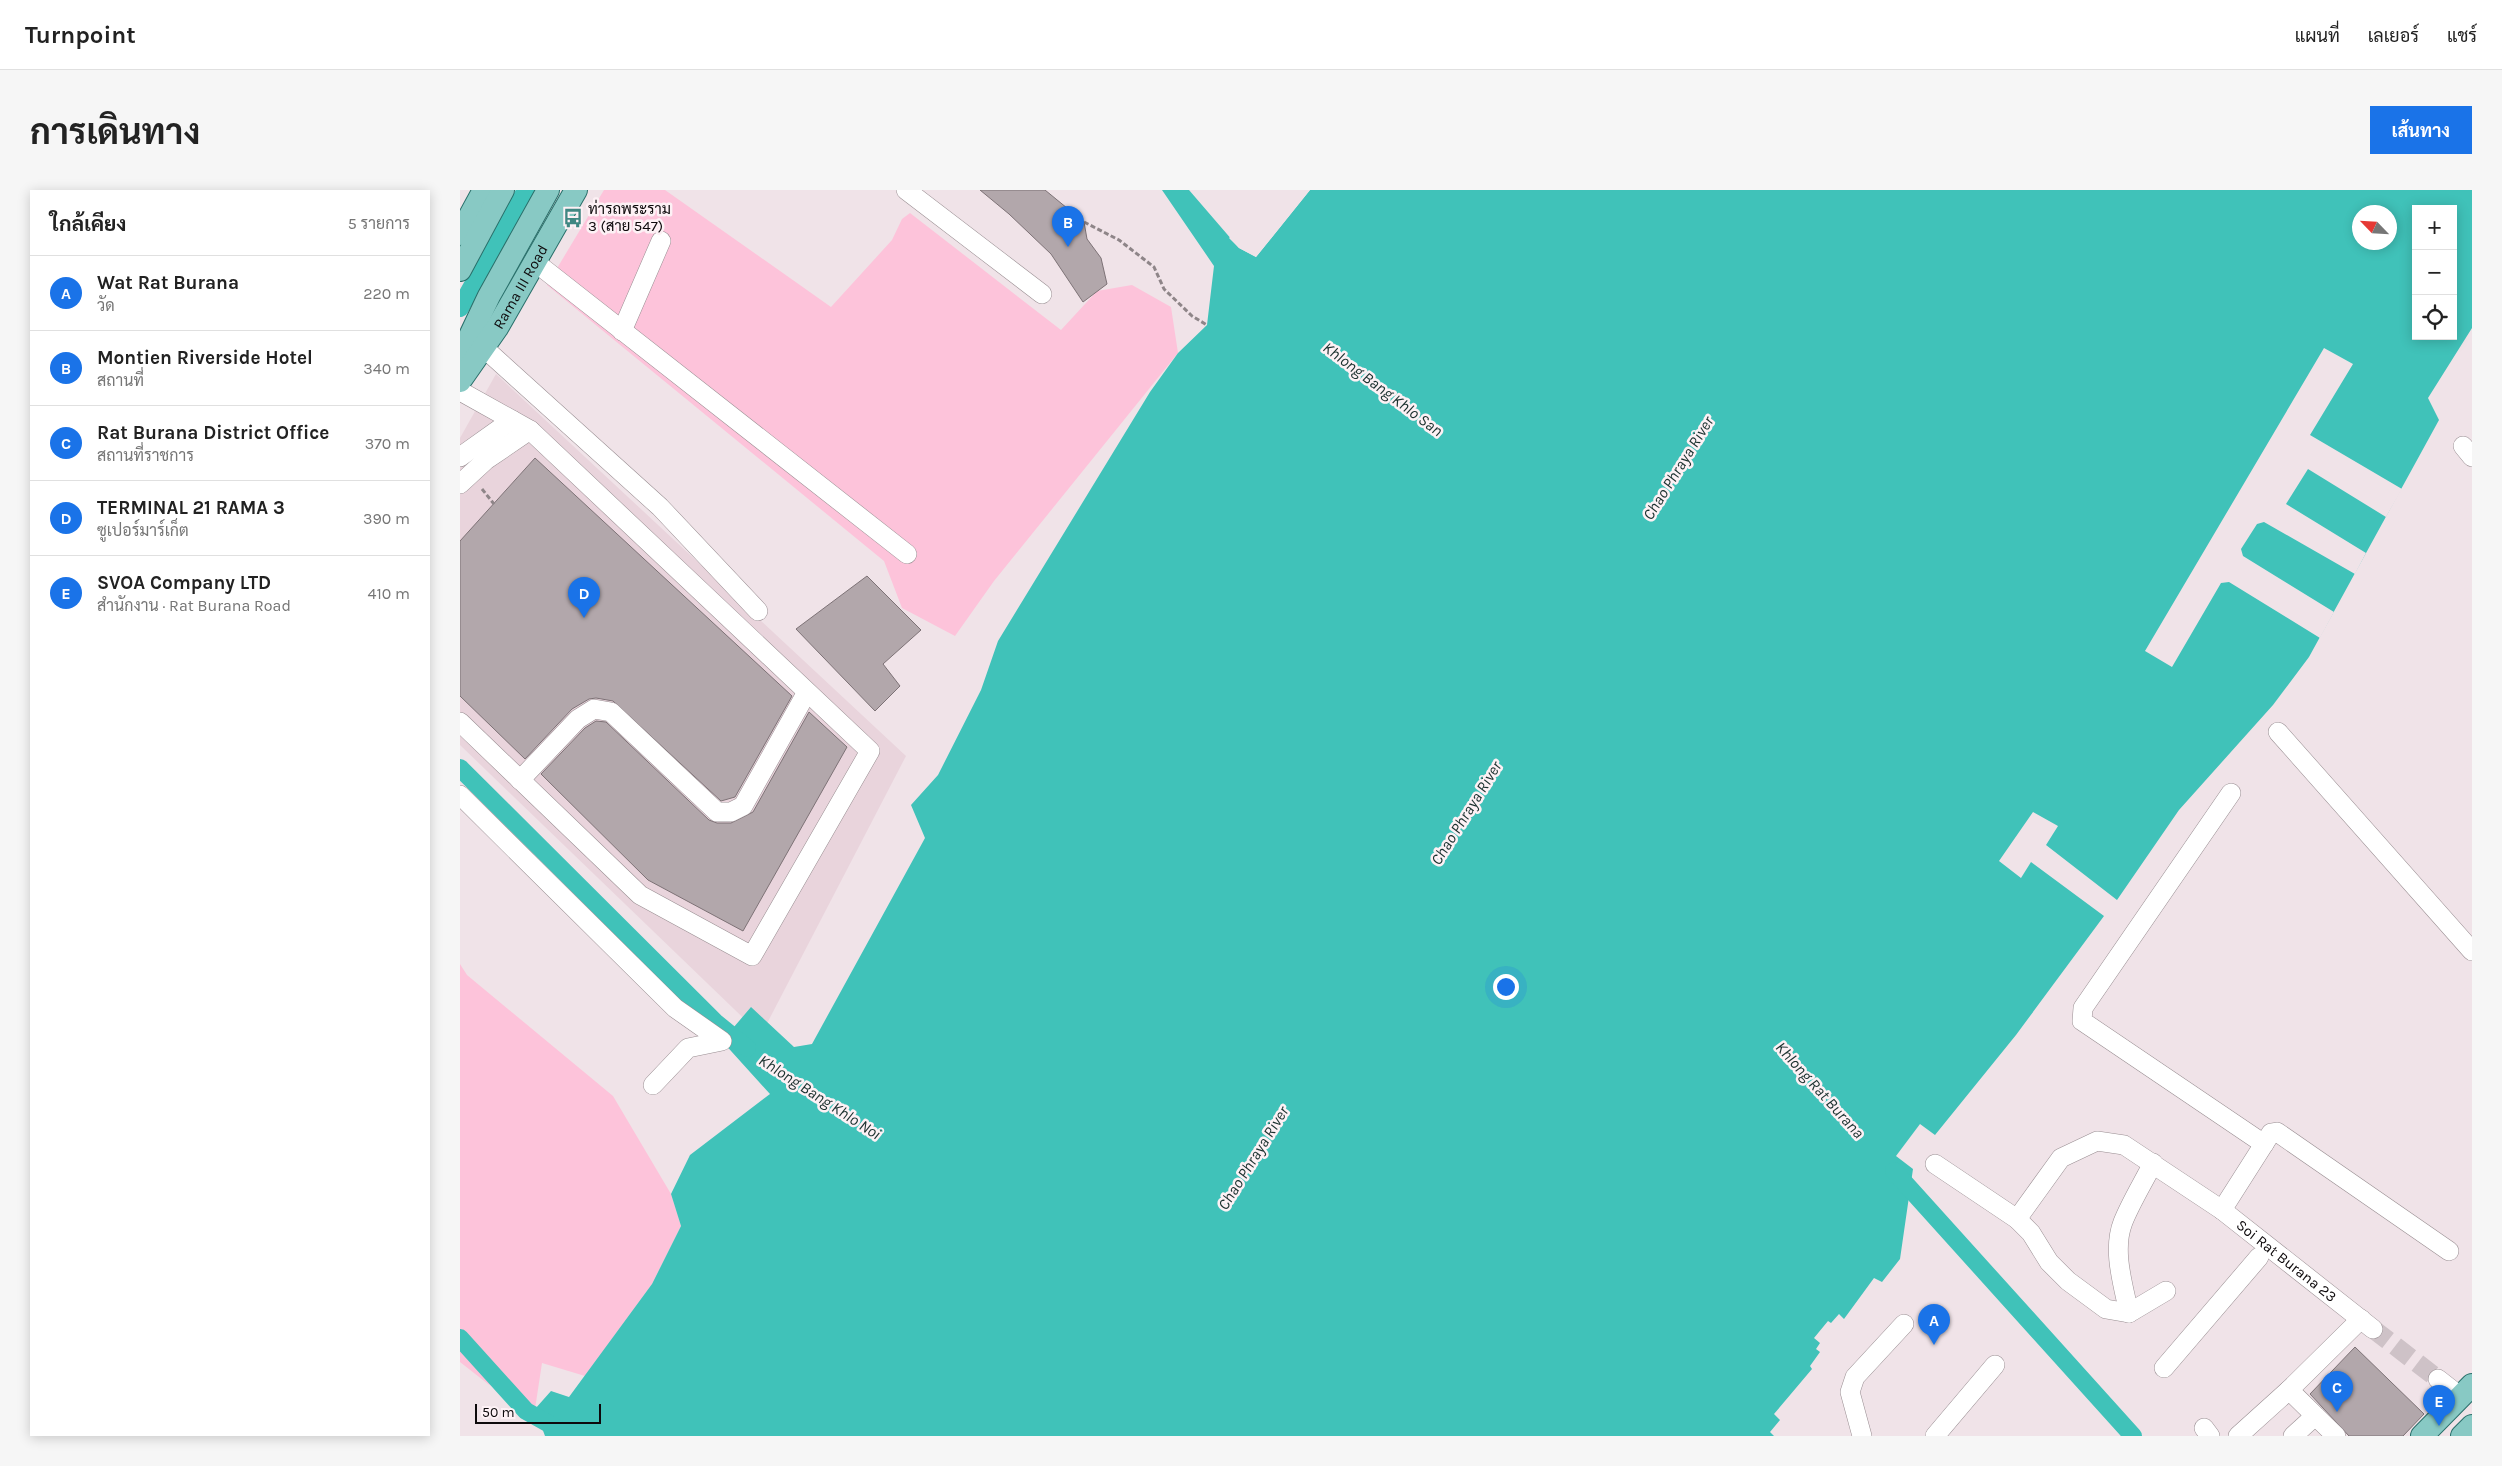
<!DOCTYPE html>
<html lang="th">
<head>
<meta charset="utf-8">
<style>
  body { margin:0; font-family:Karla,Sarabun,sans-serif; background:#f6f6f6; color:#222 }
  .controls { position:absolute; right:15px; top:15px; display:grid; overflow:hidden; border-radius:0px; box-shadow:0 2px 12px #0003 }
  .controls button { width:45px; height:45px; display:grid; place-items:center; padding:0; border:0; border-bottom:1px solid #e0e0e0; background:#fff; color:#222; font:25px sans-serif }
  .compass { position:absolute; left:1892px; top:15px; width:45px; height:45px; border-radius:50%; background:#fff; box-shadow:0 2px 12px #0003; rotate:295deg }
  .scale { position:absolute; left:15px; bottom:12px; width:126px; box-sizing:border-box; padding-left:5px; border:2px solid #0e0a0c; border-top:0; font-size:14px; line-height:18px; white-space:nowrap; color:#0e0a0c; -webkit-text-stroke:4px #fdf1f5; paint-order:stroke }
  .you { position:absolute; left:1045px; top:796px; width:18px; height:18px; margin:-12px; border:4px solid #fff; border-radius:50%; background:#1a73e8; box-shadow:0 0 0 8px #1a73e833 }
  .badge { display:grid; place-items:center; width:32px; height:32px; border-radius:50%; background:#1a73e8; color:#fff; font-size:16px; font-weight:700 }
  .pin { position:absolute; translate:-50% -41px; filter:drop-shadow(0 1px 2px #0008) }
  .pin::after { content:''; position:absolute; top:26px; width:18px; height:15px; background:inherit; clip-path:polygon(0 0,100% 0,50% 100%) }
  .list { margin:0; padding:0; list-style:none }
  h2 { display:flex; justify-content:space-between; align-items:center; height:65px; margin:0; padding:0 20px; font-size:21px }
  h2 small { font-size:16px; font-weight:400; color:#767676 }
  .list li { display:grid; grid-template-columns:32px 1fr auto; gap:15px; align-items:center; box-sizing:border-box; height:75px; padding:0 20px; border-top:1px solid #e0e0e0 }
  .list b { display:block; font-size:19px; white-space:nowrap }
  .list p { margin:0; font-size:16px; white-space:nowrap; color:#767676 }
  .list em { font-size:16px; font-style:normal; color:#767676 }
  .icon { flex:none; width:28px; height:28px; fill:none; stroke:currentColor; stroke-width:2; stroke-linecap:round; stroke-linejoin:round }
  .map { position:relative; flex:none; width:2012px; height:1246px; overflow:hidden; border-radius:0px }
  header { display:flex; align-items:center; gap:30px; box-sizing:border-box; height:70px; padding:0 25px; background:#fff; border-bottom:1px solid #e0e0e0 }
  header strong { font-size:24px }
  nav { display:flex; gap:28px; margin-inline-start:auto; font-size:18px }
  .intro { display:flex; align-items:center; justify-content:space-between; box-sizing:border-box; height:120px; padding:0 30px }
  h1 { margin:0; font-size:35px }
  .button { padding:12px 22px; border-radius:0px; background:#1a73e8; color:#fff; font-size:18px; font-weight:700 }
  main { display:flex; gap:30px; padding:0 30px }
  aside { flex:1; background:#fff; border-radius:0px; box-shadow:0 2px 12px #0003 }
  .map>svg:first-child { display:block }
  .built { fill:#e9d4dc }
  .green { fill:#fdc3da }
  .water { fill:#40c2b9; fill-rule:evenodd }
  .pier { fill:#f0e3e8 }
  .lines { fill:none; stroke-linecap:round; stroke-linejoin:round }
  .canal { stroke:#40c2b9; stroke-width:18 }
  .building { fill:#b2a7ab; stroke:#7d7276 }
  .minor-tunnel { stroke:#cec2c7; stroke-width:19; stroke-dasharray:19 9; stroke-linecap:butt }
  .minor-casing { stroke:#998e92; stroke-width:20 }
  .major-casing { stroke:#296f6a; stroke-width:24 }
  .path { stroke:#8e8588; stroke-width:3; stroke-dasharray:5 2.5; stroke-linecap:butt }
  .minor { stroke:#fff; stroke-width:19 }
  .major { stroke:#88c9c4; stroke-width:22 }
  .labels { text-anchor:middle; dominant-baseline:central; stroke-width:5; stroke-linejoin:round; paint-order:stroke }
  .poi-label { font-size:15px; fill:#0e0a0c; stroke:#fdf1f5; text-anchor:start }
  .street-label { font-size:15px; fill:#0e0a0c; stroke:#fdf1f5 }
  .water-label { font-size:16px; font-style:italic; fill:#1a302e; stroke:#fdf1f5 }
</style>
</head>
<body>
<header>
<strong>Turnpoint</strong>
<nav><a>แผนที่</a><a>เลเยอร์</a><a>แชร์</a></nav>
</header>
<div class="intro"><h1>การเดินทาง</h1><a class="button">เส้นทาง</a></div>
<main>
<aside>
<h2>ใกล้เคียง<small>5 รายการ</small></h2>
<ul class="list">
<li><span class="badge">A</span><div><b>Wat Rat Burana</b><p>วัด</p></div><em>220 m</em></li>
<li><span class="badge">B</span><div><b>Montien Riverside Hotel</b><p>สถานที่</p></div><em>340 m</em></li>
<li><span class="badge">C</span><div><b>Rat Burana District Office</b><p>สถานที่ราชการ</p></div><em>370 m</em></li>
<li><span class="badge">D</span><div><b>TERMINAL 21 RAMA 3</b><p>ซูเปอร์มาร์เก็ต</p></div><em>390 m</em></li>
<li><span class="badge">E</span><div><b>SVOA Company LTD</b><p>สำนักงาน · Rat Burana Road</p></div><em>410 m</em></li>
</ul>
</aside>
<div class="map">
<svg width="2012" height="1246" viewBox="0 0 2012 1246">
  <rect width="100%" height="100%" fill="#f0e3e8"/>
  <path class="built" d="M36,184L446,566L301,845L0,555V248Z"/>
  <path class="green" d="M144,0H205L371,117L432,50L442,29L450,23L601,140L637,101L672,95L711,117L718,163L534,391L495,446L442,418L424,371L87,95Z
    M0,774L7,785L153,906L211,1004L221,1036L192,1094L125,1186L82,1173L75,1219L28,1194L0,1172Z"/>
  <path class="water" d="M702,0H729L779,58L796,67L850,0H2012V138L1968,208L1979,230L1849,467L1813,515L1719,620L1657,710L1586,655L1598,636L1573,622L1539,671L1561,688L1571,672L1644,726L1556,845L1475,945L1460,934L1436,966L1453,979L1440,1069L1422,1092L1414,1088L1384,1129L1379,1124L1371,1133L1368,1131L1354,1148L1360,1153L1356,1159L1360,1162L1350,1176L1352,1179L1314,1224L1320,1230L1310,1242L1314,1246H85L75,1219L91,1201L109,1207L192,1094L221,1036L211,1004L230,965L310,904L262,851L291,817L334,857L352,854L465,648L451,615L478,585L521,500L538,451L690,202L718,163L747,135L754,76ZM1956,19H1993V146H1956ZM1900,22H1930V52H1900Z"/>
  <path class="pier" d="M847,0H850L796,67L779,58L769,48L771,46L780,56L795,64Z
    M1864,158L1893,174L1850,245L1942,299L1926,327L1848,279L1826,314L1906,363L1895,384L1804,332L1797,334L1781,359L1783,366L1874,422L1860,448L1769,392L1761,393L1712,477L1685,461Z"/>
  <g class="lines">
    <path class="canal" d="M0,118L66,0
      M0,578L255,832L287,858
      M1434,981L1673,1246
      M0,1148L66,1221L111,1246"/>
  </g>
  <path class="building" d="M520,0H585L624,32L627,49L641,68L647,94L623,112L591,64L549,24Z
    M75,268L332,506L275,607L261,611L153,511L136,508L129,509L112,519L65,569L0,506V351Z
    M407,386L461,440L423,474L440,496L415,521L336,439Z
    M349,522L387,557L283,741L188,690L81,584L125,538L136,531L146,532L249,630L257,633H271L293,622Z
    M1895,1157L1964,1224L1943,1246H1889L1850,1204Z"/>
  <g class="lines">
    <path class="minor-tunnel" d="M1913,1139L1978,1189"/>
    <defs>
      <g id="minor">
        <path d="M446,0L582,104"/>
        <path d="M75,72L447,364"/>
        <path d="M162,141L201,51"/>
        <path d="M24,158L200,317L298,421"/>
        <path d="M0,201L70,240L410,561L292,766L180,705L0,532"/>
        <path d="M2003,256L2012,267"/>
        <path d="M0,267L52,230"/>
        <path d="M0,294L26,270L70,240"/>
        <path d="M1818,542L2012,761"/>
        <path d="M60,590L118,529L134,519L151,522L257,622H271L283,616L347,502"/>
        <path d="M1771,603L1623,818L1622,831L1804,954"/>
        <path d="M0,605L215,818L262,851L228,858L193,895"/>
        <path d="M1475,974L1557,1029L1571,1043L1589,1072L1608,1091L1646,1119L1669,1123L1706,1101"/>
        <path d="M1762,1020L1811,943L1817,942L1989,1061"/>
        <path id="s1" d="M1557,1029L1601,968L1637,951L1664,955L1762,1020L1913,1139"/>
        <path d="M1669,1123C1663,1094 1652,1060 1663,1032C1671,1012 1683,993 1693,973"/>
        <path d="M1704,1178L1799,1067"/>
        <path d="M1978,1189L2001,1207"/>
        <path d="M1744,1238L1750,1246"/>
        <path d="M1402,1246L1390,1202L1395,1187L1444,1134"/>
        <path d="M1475,1246L1535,1175"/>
        <path d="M1778,1246L1829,1200"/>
        <path d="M1833,1246L1855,1226"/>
        <path d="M1876,1246L1829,1200L1901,1129"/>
      </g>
      <g id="major">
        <path d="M0,44L24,0"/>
        <path d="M0,80L43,0"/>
        <path d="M0,167L29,106L88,0"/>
        <path id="s2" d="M0,191L37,138L116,0"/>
        <path d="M1962,1246L2012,1195"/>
        <path d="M2002,1246L2012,1236"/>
      </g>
    </defs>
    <use href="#minor" class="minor-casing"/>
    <use href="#major" class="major-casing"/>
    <path class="path" d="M624,32L659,50L694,77L704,99L732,126L747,135
      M22,299L34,314"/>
    <use href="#minor" class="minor"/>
    <use href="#major" class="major"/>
  </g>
  <defs>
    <symbol id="bus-bare" viewBox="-9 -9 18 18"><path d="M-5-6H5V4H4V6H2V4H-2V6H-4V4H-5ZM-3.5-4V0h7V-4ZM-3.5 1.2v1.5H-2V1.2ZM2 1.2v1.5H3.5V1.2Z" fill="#408782" stroke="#fdf1f5" stroke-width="2.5" paint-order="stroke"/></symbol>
  </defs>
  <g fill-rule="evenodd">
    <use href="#bus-bare" x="99" y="14" width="28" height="28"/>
  </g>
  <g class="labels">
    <g class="poi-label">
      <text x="128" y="19">ท่ารถพระราม<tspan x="128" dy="17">3 (สาย 547)</tspan></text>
    </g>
    <g class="street-label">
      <text stroke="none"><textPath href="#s2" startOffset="112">Rama III Road</textPath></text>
      <text stroke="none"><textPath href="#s1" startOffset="342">Soi Rat Burana 23</textPath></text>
    </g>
    <g class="water-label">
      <text transform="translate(923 199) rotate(37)">Khlong Bang Khlo San</text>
      <text transform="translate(1218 278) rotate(-58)">Chao Phraya River</text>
      <text transform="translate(1006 623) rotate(-58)">Chao Phraya River</text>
      <text transform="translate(1360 900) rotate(48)">Khlong Rat Burana</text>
      <text transform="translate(360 907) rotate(33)">Khlong Bang Khlo Noi</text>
      <text transform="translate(793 968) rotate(-58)">Chao Phraya River</text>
    </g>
  </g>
</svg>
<div class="controls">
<button>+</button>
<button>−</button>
<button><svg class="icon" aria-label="locate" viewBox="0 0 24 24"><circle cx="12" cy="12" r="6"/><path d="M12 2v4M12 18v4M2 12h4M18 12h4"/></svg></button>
</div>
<svg class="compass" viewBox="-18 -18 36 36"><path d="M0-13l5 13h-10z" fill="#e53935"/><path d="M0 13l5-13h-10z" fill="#767676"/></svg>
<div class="scale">50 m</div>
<div class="you"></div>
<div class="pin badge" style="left:1474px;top:1155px">A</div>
<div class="pin badge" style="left:608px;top:57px">B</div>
<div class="pin badge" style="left:1877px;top:1222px">C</div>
<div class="pin badge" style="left:124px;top:428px">D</div>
<div class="pin badge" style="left:1979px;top:1236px">E</div>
</div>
</main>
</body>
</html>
